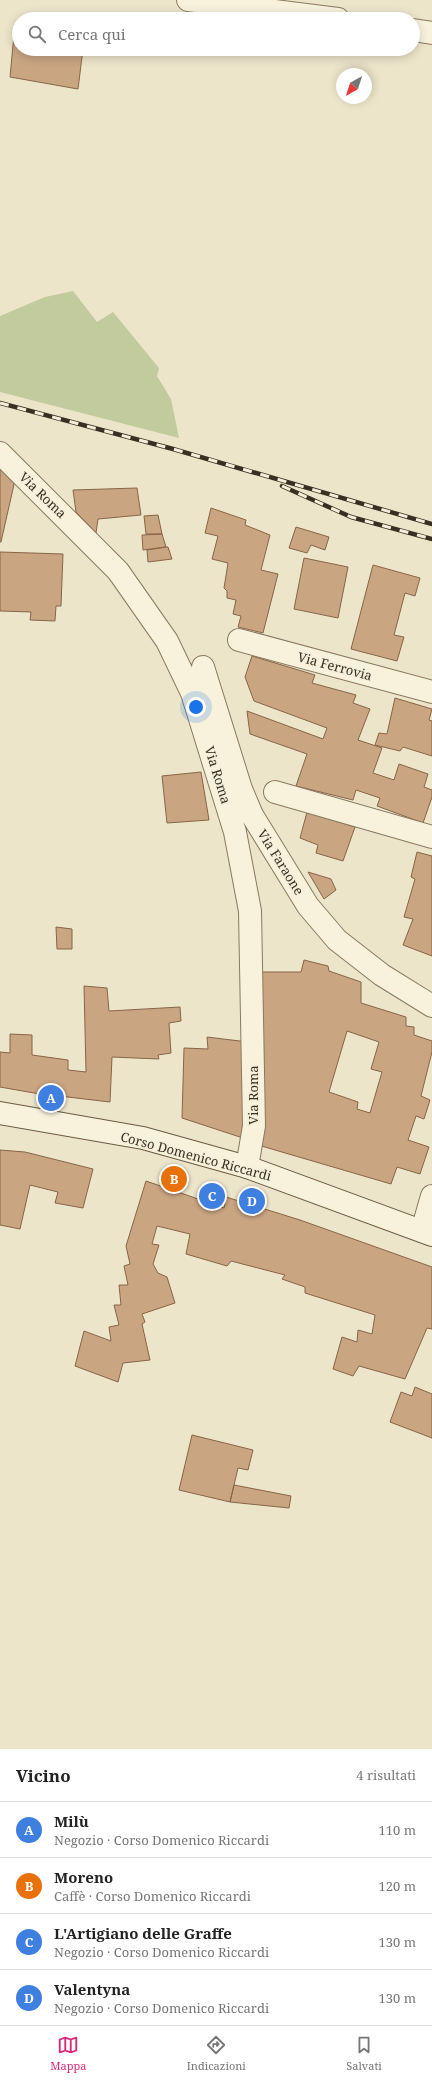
<!DOCTYPE html>
<html lang="it">
<head>
<meta charset="utf-8">
<style>
  body { margin:0; font-family:"Noto Serif",serif; background:#f2f2f2; color:#222 }
  .compass { position:absolute; left:336px; top:68px; width:36px; height:36px; border-radius:50%; background:#fff; box-shadow:0 2px 10px #0003; rotate:219deg }
  .you { position:absolute; left:196px; top:707px; width:14px; height:14px; margin:-10px; border:3px solid #fff; border-radius:50%; background:#1a73e8; box-shadow:0 0 0 6px #1a73e833 }
  .badge { display:grid; place-items:center; width:26px; height:26px; border-radius:50%; background:#db2777; color:#fff; font-size:13px; font-weight:700 }
  .pin { position:absolute; translate:-50% -50%; border:2px solid #fff; box-shadow:0 1px 4px #0006 }
  .list { margin:0; padding:0; list-style:none }
  h2 { display:flex; justify-content:space-between; align-items:center; height:52px; margin:0; padding:0 16px; font-size:17px }
  h2 small { font-size:13px; font-weight:400; color:#767676 }
  .list li { display:grid; grid-template-columns:26px 1fr auto; gap:12px; align-items:center; box-sizing:border-box; height:56px; padding:0 16px; border-top:1px solid #e0e0e0 }
  .list b { display:block; font-size:15px; white-space:nowrap }
  .list p { margin:0; font-size:13px; white-space:nowrap; color:#767676 }
  .list em { font-size:13px; font-style:normal; color:#767676 }
  .icon { flex:none; width:22px; height:22px; fill:none; stroke:currentColor; stroke-width:2; stroke-linecap:round; stroke-linejoin:round }
  .map { position:relative; flex:none; width:432px; height:1749px; overflow:hidden }
  .search { position:absolute; background:#fff; box-shadow:0 2px 10px #0003; left:12px; right:12px; top:12px; height:44px; display:flex; align-items:center; gap:10px; box-sizing:border-box; padding:0 14px; border-radius:22px; color:#767676; font-size:15px }
  .sheet { height:276px; background:#fff }
  nav { display:flex; justify-content:space-around; align-items:center; box-sizing:border-box; height:56px; border-top:1px solid #e0e0e0; background:#fff; font-size:11px; color:#767676 }
  nav a { display:grid; justify-items:center; gap:2px }
  nav .on { color:#db2777 }
  .map>svg:first-child { display:block }
  .green { fill:#c2cb9e }
  .building { fill:#c9a582; stroke:#876546; fill-rule:evenodd }
  .lines { fill:none; stroke-linecap:round; stroke-linejoin:round }
  .minor-casing { stroke:#89795f; stroke-width:24 }
  .secondary-casing { stroke:#6b5a42; stroke-width:24 }
  .minor { stroke:#f8f2dd; stroke-width:22 }
  .secondary { stroke:#f8f2dd; stroke-width:22 }
  .rail-casing { stroke:#3a2f22; stroke-width:4.5 }
  .rail { stroke:#f5efd9; stroke-width:3; stroke-dasharray:9; stroke-linecap:butt }
  .labels { text-anchor:middle; dominant-baseline:central; stroke-width:3; stroke-linejoin:round; paint-order:stroke }
  .street-label { font-size:13px; fill:#3a2f22; stroke:#f5efd9 }
</style>
</head>
<body>
<div class="map">
<svg width="432" height="1749" viewBox="0 0 432 1749">
  <rect width="100%" height="100%" fill="#ede5ca"/>
  <path class="green" d="M73,291L97,322L113,312L159,368L157,376L171,399L179,438L0,392V316L45,297Z"/>
  <path class="building" d="M15,24L19,25V49H83L78,89L10,77Z
    M0,467L15,480L1,542H0Z
    M137,488L141,515L98,519L96,533L76,512L73,490Z
    M211,508L246,520L245,525L270,535L261,570L278,574L263,633L238,627L241,616L233,614L236,600L227,598V591L224,588L228,563L212,559L218,536L205,533Z
    M158,515L162,534H146L144,516Z
    M296,527L329,537L325,550L311,545L307,553L289,548Z
    M162,534L166,547L143,550L142,535Z
    M166,547H168L172,559L148,562L147,550Z
    M0,552L63,554L61,606H56L55,621L30,620L31,612L0,611Z
    M304,558L348,567L338,618L294,609Z
    M373,565L420,578L415,596L405,593L394,635L404,637L397,661L351,649Z
    M252,656L315,675L312,683L356,695L353,703L370,709L358,740L382,748L373,773L394,780L399,764L428,774L424,787L432,790V797L423,823L377,806L380,798L356,790L353,800L296,786L307,754L250,734L247,711L323,739L327,728L254,701L245,677Z
    M395,698L432,709L429,720L432,721V756L403,747L400,751L375,745L379,733L387,734Z
    M201,772L209,820L167,823L162,776Z
    M307,812L355,827L343,861L316,853L318,845L300,838Z
    M417,852L432,856V956L403,945L413,919L404,917L415,879L411,877Z
    M308,872L331,879L336,890L324,899Z
    M56,927L72,929V949H57Z
    M304,960L328,966L329,971L361,982V1003L406,1017V1026L414,1027V1035L432,1041V1052L421,1096L430,1100L424,1119L416,1116L408,1140L429,1147L420,1174L397,1167L391,1184L258,1145V972H301ZM347,1031L379,1042L371,1069L382,1072L370,1113L357,1109L358,1102L329,1092Z
    M84,986L107,988L109,1011L180,1007L181,1021L169,1023L171,1053L158,1055L159,1059L112,1057L110,1102L34,1093L0,1087V1052L10,1053V1034L32,1035V1055L68,1060V1070L86,1072Z
    M207,1037L248,1042L249,1140L182,1118L184,1048L208,1049Z
    M0,1150L25,1152L93,1169L83,1208L55,1203L58,1192L30,1185L20,1229L0,1225Z
    M146,1181L224,1208L226,1197L300,1220L432,1267V1329L427,1328L405,1379L359,1366L353,1376L333,1369L342,1337L357,1342L358,1330L372,1334L375,1315L305,1293V1287L282,1279L285,1275L231,1261L227,1266L186,1254L190,1234L157,1226L152,1244L159,1245L153,1264L158,1273L167,1277L175,1303L142,1314L145,1322L142,1324L150,1360L123,1363L118,1382L75,1366L84,1331L111,1341L109,1327L119,1325L114,1305H121L119,1285H128L124,1266L130,1264L126,1246Z
    M415,1387L432,1394V1438L390,1422L401,1392L412,1396Z
    M192,1435L253,1450L248,1470L238,1468L230,1502L179,1490Z
    M234,1485L291,1496L289,1508L230,1502Z"/>
  <g class="lines">
    <defs>
      <path id="minor" d="M188,0L338,19
        M413,30L432,33
        M0,453L118,571L167,641L192,693L235,832L250,911L254,1126L247,1167
        M239,640L432,692
        M203,667L241,789L252,815L308,906L337,940L382,975L432,1006
        M275,792L432,837
        M422,1231L432,1196"/>
      <path id="secondary" d="M0,1113L143,1138L247,1167L432,1235"/>
    </defs>
    <use href="#minor" class="minor-casing"/>
    <use href="#secondary" class="secondary-casing"/>
    <use href="#minor" class="minor"/>
    <use href="#secondary" class="secondary"/>
    <defs>
      <path id="rail" d="M0,403L173,449L432,524
        M282,486L351,517L432,539"/>
    </defs>
    <use href="#rail" class="rail-casing"/>
    <use href="#rail" class="rail"/>
  </g>
  <g class="labels">
    <g class="street-label">
      <text transform="translate(43 495) rotate(44)">Via Roma</text>
      <text transform="translate(335 666) rotate(15)">Via Ferrovia</text>
      <text transform="translate(218 775) rotate(73)">Via Roma</text>
      <text transform="translate(281 862) rotate(58)">Via Faraone</text>
      <text transform="translate(253 1095) rotate(-90)">Via Roma</text>
      <text transform="translate(196 1156) rotate(15)">Corso Domenico Riccardi</text>
    </g>
  </g>
</svg>
<svg class="compass" viewBox="-18 -18 36 36"><path d="M0-13l5 13h-10z" fill="#e53935"/><path d="M0 13l5-13h-10z" fill="#767676"/></svg>
<div class="you"></div>
<div class="pin badge" style="left:51px;top:1098px;background:#3f7fe0">A</div>
<div class="pin badge" style="left:174px;top:1179px;background:#e8710a">B</div>
<div class="pin badge" style="left:212px;top:1196px;background:#3f7fe0">C</div>
<div class="pin badge" style="left:252px;top:1201px;background:#3f7fe0">D</div>
<div class="search"><svg class="icon" aria-label="search" viewBox="0 0 24 24"><circle cx="10" cy="10" r="6"/><path d="M15 15l6 6"/></svg>Cerca qui</div>
</div>
<section class="sheet">
<h2>Vicino<small>4 risultati</small></h2>
<ul class="list">
<li><span class="badge" style="background:#3f7fe0">A</span><div><b>Milù</b><p>Negozio · Corso Domenico Riccardi</p></div><em>110 m</em></li>
<li><span class="badge" style="background:#e8710a">B</span><div><b>Moreno</b><p>Caffè · Corso Domenico Riccardi</p></div><em>120 m</em></li>
<li><span class="badge" style="background:#3f7fe0">C</span><div><b>L'Artigiano delle Graffe</b><p>Negozio · Corso Domenico Riccardi</p></div><em>130 m</em></li>
<li><span class="badge" style="background:#3f7fe0">D</span><div><b>Valentyna</b><p>Negozio · Corso Domenico Riccardi</p></div><em>130 m</em></li>
</ul>
</section>
<nav>
<a class="on"><svg class="icon" aria-label="map" viewBox="0 0 24 24"><path d="M3 6l6-2 6 2 6-2v14l-6 2-6-2-6 2zM9 4v14M15 6v14"/></svg>Mappa</a>
<a><svg class="icon" aria-label="directions" viewBox="0 0 24 24"><path d="M12 3l9 9-9 9-9-9zM9 14v-3h6M13 9l2 2-2 2"/></svg>Indicazioni</a>
<a><svg class="icon" aria-label="saved" viewBox="0 0 24 24"><path d="M7 4h10v16l-5-4-5 4z"/></svg>Salvati</a>
</nav>
</body>
</html>
